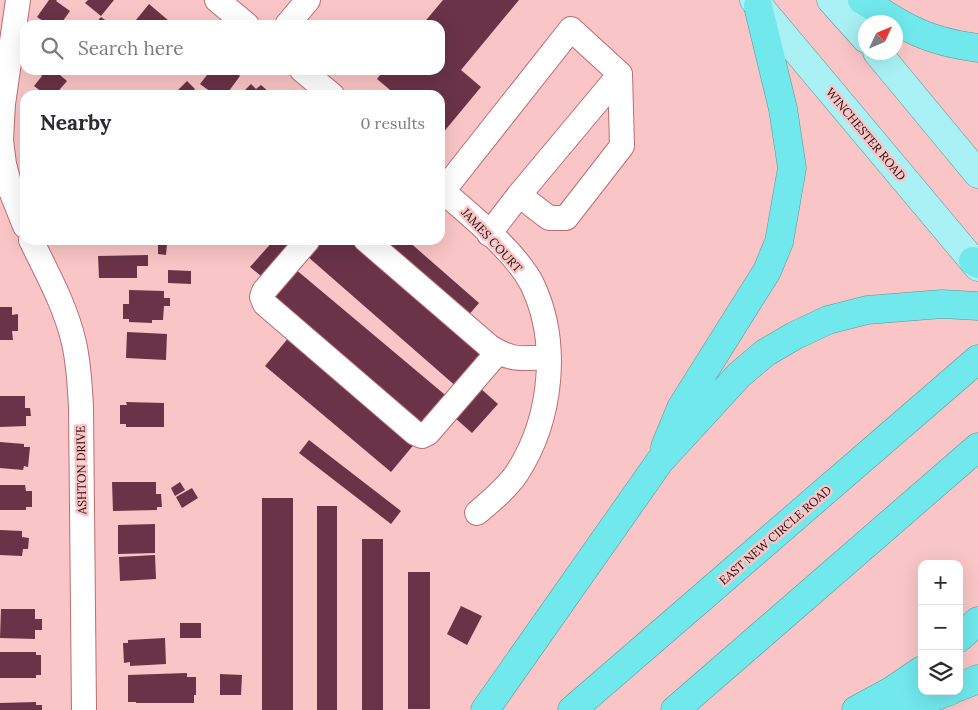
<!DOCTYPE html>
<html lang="en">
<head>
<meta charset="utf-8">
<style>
  body { margin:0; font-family:Lora,serif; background:#f7f7f7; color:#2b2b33 }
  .controls { position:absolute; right:15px; bottom:15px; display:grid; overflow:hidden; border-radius:10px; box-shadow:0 5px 20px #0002 }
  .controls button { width:45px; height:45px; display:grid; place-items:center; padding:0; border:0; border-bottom:1px solid #e1e1e2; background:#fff; color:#2b2b33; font:25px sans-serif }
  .compass { position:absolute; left:858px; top:15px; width:45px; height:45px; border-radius:50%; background:#fff; box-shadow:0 5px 20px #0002; rotate:46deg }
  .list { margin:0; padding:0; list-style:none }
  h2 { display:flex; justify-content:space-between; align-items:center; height:65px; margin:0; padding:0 20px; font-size:21px }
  h2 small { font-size:16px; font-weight:400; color:#7c7c81 }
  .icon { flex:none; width:28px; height:28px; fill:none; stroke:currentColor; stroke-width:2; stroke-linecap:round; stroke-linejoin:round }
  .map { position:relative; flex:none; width:978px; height:710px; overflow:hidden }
  .search { position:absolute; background:#fff; box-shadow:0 5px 20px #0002; left:20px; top:20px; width:425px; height:55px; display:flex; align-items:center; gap:12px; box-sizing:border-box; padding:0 18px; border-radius:15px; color:#7c7c81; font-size:19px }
  .panel { position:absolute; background:#fff; box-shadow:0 5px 20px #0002; left:20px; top:90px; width:425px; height:155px; border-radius:15px }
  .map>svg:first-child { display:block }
  .building { fill:#6a3347 }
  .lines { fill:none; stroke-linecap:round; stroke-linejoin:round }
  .minor-casing { stroke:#bb6e71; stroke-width:26 }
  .major-casing { stroke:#54999c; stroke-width:29 }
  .highway-casing { stroke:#54999c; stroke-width:29 }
  .minor { stroke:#fff; stroke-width:24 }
  .major { stroke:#a9f1f4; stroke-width:28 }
  .highway { stroke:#70e8ec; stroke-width:28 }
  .labels { text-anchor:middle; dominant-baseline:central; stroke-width:5; stroke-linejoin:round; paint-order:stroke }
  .street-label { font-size:12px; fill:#210507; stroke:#f9c5c6 }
</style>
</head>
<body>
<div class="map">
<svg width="978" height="710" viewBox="0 0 978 710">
  <rect width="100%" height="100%" fill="#f9c5c6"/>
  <path class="building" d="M49,0H57L56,1L70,11L60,25H49L37,17Z
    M88,0H114L101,16L85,3Z
    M443,0H519L461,70L481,87L442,134L440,132V95H396L377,79L384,70H440V25H422Z
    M149,4L169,21L166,25H132Z
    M101,17L112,25H94Z
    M41,70H54L67,81L55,95H46L34,86L42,76L39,73Z
    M211,70H239L237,73L240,76L226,95H218L212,90L211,92L200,84Z
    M187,81L195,89L190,95H177L175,93Z
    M251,84L256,89L261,85L272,95H240Z
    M274,240H301L266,280L250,267Z
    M320,240H352L486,356L458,388L307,256Z
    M378,240H407L479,303L467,317Z
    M158,243L167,244L166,255L158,254Z
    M148,255V266H137V278H99L98,256Z
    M294,268L450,399L425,428L269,297Z
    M168,270L191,271V284L168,283Z
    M129,290L164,291V298H170V306H164L163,320H152V323L129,322V319H123V304H129Z
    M0,307H12V315L18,314V331H12L13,340H0Z
    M127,332L167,334L166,360L126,358Z
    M290,336L416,442L391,472L265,366Z
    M480,388L498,404L472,433L454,417Z
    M0,396H25V408H30L31,416H26V426L0,427Z
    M126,402L164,403V427H126V424H120V405H127Z
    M309,440L401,511L391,524L299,453Z
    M0,442L24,444V447H30L28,467L24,466L23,470L0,468Z
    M112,482H156V494H161L162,507H157V510L113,511Z
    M180,482L185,490L175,496L171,488Z
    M0,485H25L26,491H32V507H26V510H0Z
    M192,488L198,498L182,508L176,497Z
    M262,498H293V710H262Z
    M317,506H337V710H317Z
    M155,524V553L118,554V525Z
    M0,530L22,531V537L29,538L28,549H23L22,556L0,555Z
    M362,539H383V710H362Z
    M155,555L156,579L120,581L119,557Z
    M408,572H430V709H408Z
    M461,606L482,616L467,645L447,634Z
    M1,609H35V619H42V630H35V639L0,638Z
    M180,623H201V638H180Z
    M165,638L166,664L130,666V662L124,663L123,643H128V640Z
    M0,652H36V655H41V675H36V678H0Z
    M187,673V677H196V695H194V703H136V702H128V675Z
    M220,674L242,675L241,695H220Z
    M36,702V705H42V710H0V703Z"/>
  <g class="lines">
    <defs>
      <path id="minor" d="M18,0L3,104L1,140L4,164L11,191L25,226
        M217,0L247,25
        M287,25L308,0
        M302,70L332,95
        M440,189C467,212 516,252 532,284C560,342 552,419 517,473C507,488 491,501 477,513
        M443,191L571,29L620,74L622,146L566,218H549L519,195L489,234
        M519,195L620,74
        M31,240C47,273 66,307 74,343C79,365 80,386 81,408L84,710
        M308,240L264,291L262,297L265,304L415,433L422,436L428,433L498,352
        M366,240L490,347C513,362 524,358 549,357"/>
      <path id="major" d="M754,0L978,267
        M831,0L866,39
        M877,52L978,174"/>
      <path id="highway" d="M862,0C879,10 895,22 913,30C933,40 956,45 978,48
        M973,261L978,264
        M665,447L681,408L767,271L779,242L792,168L783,109L758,6
        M959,638L978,621
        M959,687L978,679
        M485,710L660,461L739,375L765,353L794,336L828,320L867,310L942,304L978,306
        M572,710L978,359
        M675,710L978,447
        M856,710L891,691L922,670
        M898,710L950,691"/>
    </defs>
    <use href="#minor" class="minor-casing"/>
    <use href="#major" class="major-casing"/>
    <use href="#highway" class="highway-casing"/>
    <use href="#minor" class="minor"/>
    <use href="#major" class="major"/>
    <use href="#highway" class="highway"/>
  </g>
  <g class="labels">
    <g class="street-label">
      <text transform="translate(866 134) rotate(50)">WINCHESTER ROAD</text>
      <text transform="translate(492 240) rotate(47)">JAMES COURT</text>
      <text transform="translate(81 470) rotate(-91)">ASHTON DRIVE</text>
      <text transform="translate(775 535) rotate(-41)">EAST NEW CIRCLE ROAD</text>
    </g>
  </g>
</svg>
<div class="controls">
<button>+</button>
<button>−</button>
<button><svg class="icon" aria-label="layers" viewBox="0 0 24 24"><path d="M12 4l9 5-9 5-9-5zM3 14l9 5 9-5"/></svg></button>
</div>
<svg class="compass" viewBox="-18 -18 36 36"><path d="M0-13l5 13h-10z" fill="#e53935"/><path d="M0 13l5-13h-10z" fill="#7c7c81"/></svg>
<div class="search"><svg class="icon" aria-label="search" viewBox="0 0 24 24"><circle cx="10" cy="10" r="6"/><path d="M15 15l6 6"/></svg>Search here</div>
<section class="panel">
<h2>Nearby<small>0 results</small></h2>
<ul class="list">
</ul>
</section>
</div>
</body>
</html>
